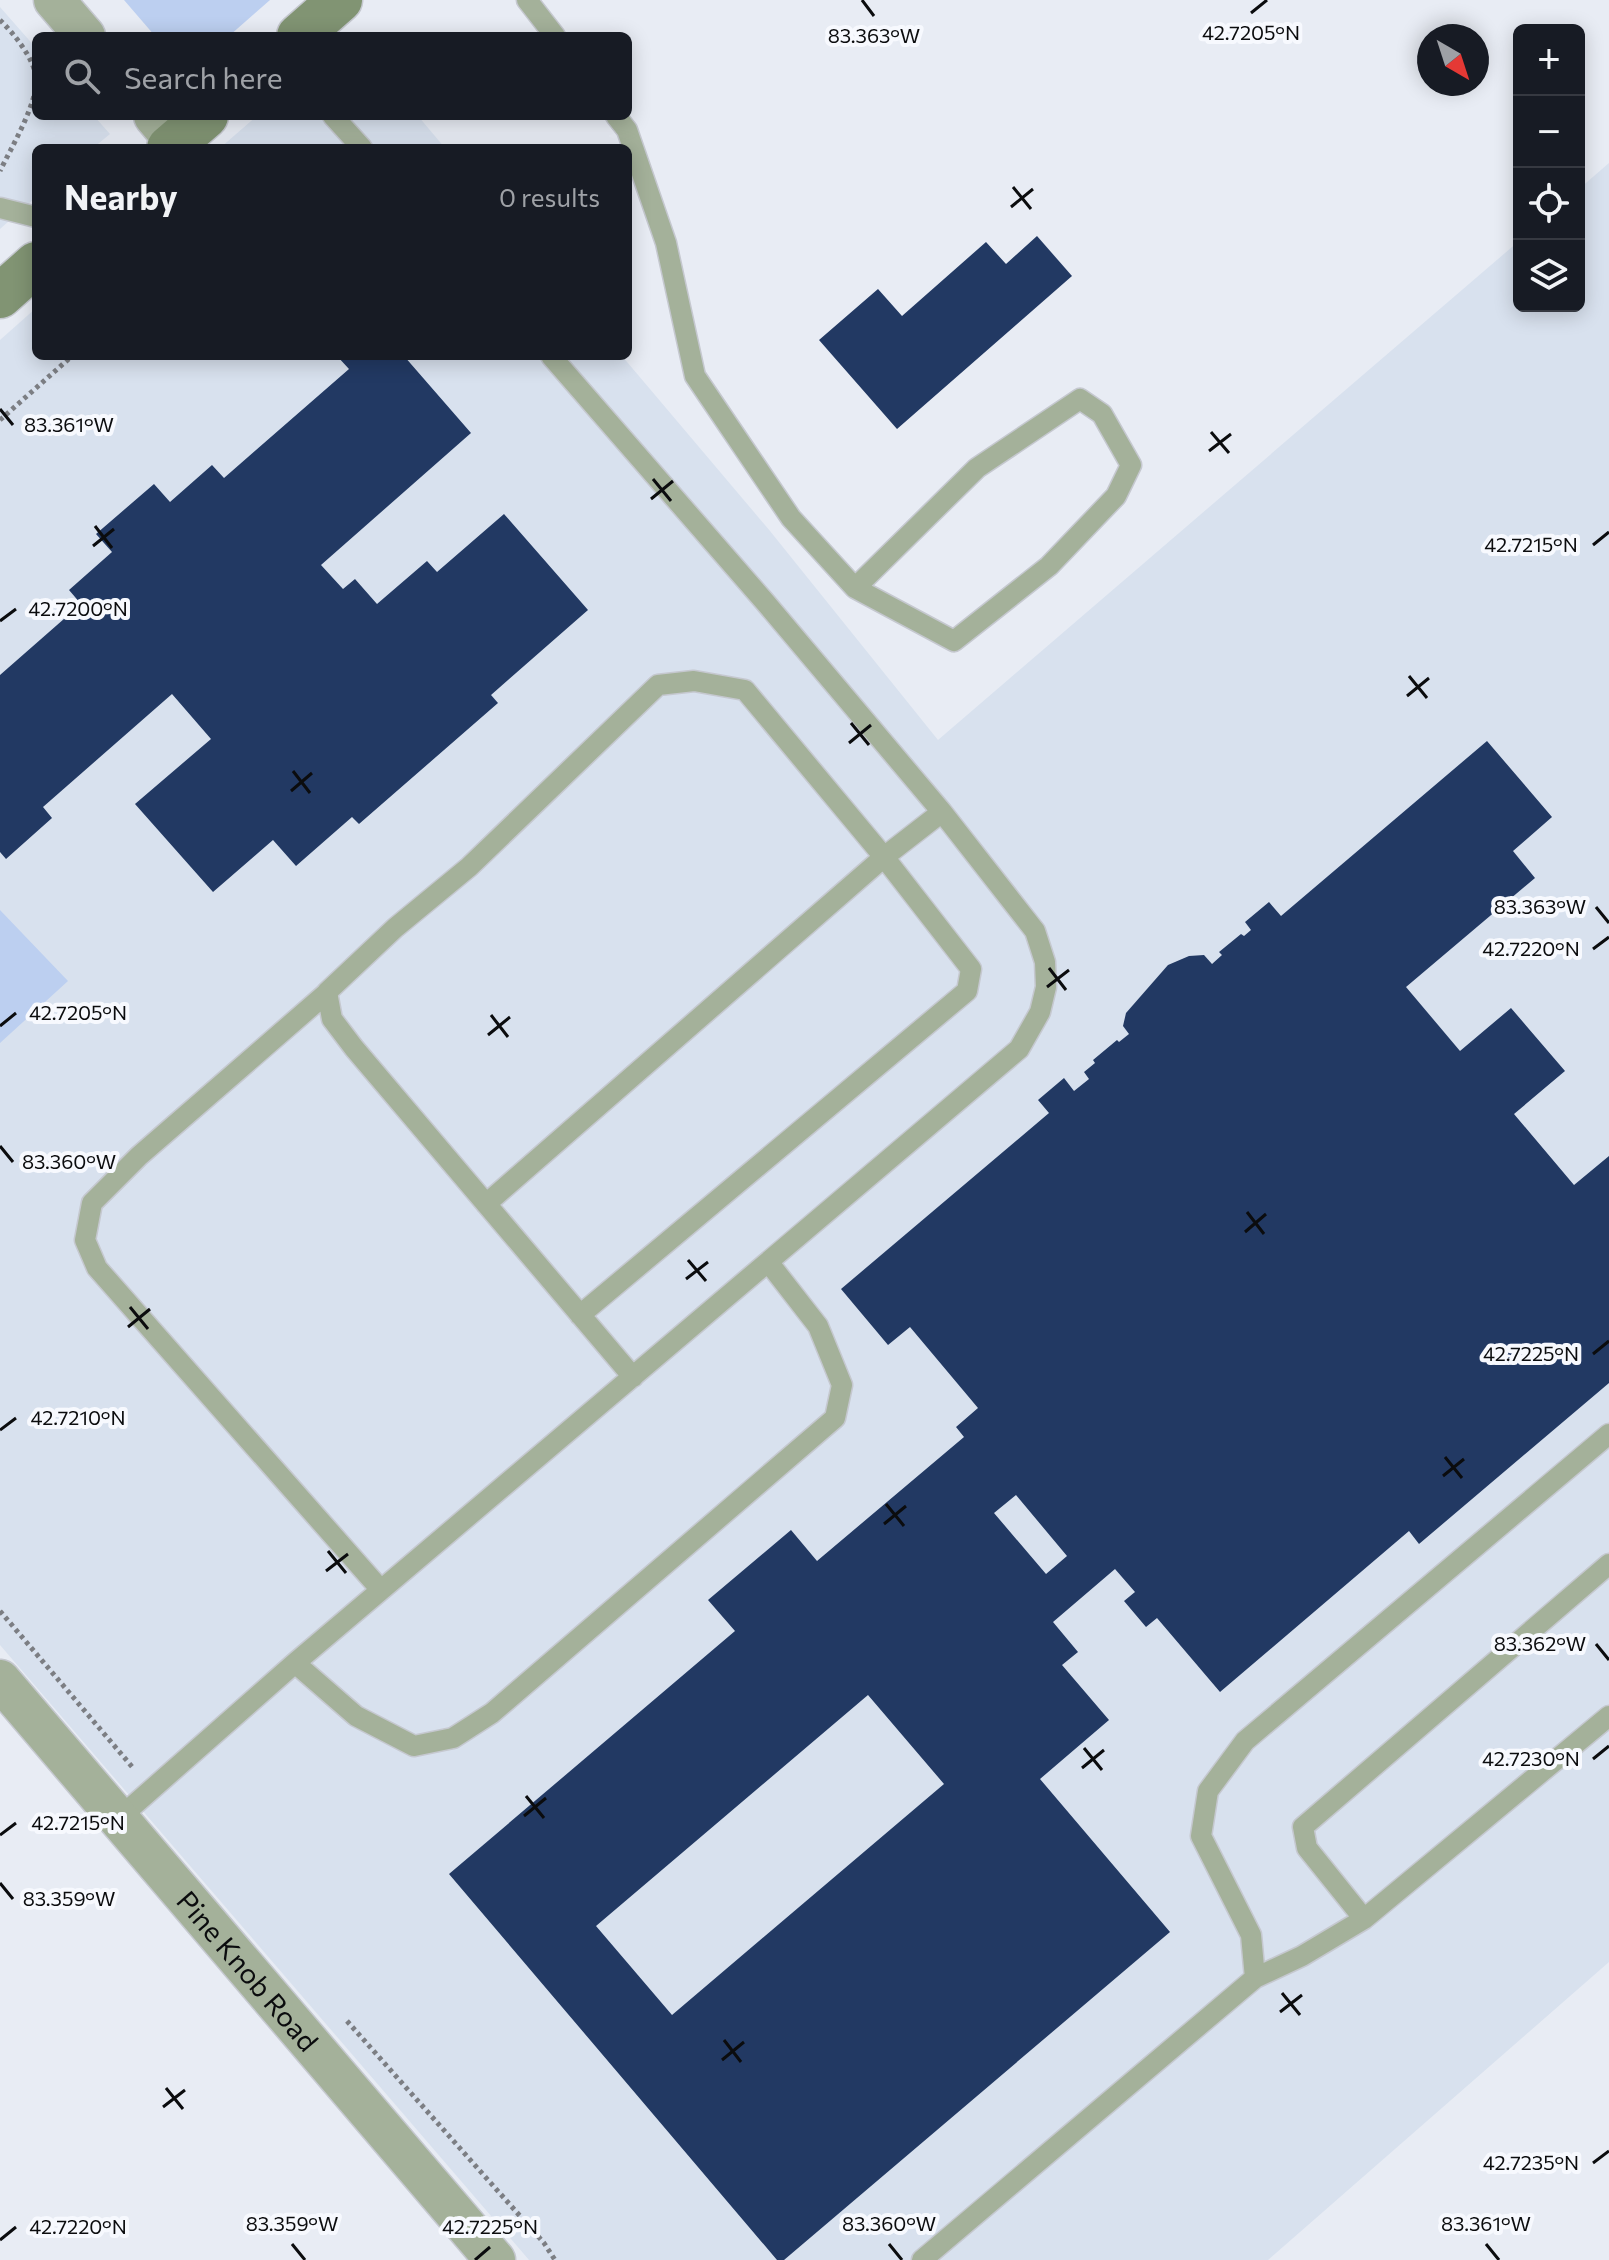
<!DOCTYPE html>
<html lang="en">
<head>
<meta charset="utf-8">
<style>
  body { margin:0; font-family:Commissioner,sans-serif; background:#20242c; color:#f1f3f6 }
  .controls { position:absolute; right:24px; top:24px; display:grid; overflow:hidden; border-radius:12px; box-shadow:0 4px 20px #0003 }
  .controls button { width:72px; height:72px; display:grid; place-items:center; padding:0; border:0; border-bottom:2px solid #363941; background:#171b24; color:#f1f3f6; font:40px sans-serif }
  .compass { position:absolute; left:1417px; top:24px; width:72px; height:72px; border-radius:50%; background:#171b24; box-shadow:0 4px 20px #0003; rotate:141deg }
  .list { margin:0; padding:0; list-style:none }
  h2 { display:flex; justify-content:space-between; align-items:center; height:104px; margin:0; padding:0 32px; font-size:34px }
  h2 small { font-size:26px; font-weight:400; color:#9ea1a6 }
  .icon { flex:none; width:44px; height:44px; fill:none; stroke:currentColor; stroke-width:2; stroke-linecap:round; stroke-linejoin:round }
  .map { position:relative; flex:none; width:1609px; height:2260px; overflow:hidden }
  .search { position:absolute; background:#171b24; box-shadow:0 4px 20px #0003; left:32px; top:32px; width:600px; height:88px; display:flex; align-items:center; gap:20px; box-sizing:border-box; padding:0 28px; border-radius:12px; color:#9ea1a6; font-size:30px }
  .panel { position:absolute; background:#171b24; box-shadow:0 4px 20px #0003; left:32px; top:144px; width:600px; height:216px; border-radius:12px }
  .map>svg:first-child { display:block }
  .built { fill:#d8e1ee }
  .green { fill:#bccff0 }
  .building { fill:#223963; fill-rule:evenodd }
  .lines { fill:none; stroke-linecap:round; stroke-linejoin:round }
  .service-casing { stroke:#c5c8cf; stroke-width:23 }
  .minor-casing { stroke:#c5c8cf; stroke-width:43 }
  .secondary-casing { stroke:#c5c8cf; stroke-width:47 }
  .path { stroke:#7c7e83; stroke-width:5; stroke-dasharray:4 4; stroke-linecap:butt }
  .service { stroke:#a4b19a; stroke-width:20 }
  .minor { stroke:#a4b19a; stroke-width:40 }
  .secondary { stroke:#819473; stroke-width:44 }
  .ticks { fill:none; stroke:#0b0c0e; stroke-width:3 }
  .labels { text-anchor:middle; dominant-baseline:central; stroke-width:8; stroke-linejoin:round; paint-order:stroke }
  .street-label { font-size:28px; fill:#0b0c0e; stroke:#f7f9fe }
  .ticks-label { font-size:20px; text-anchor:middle; fill:#0b0c0e; stroke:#f7f9fe; stroke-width:8; stroke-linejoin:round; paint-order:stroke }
</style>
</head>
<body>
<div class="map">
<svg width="1609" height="2260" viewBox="0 0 1609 2260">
  <rect width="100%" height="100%" fill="#e8ecf4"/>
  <path class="built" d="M0,7L36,48V116H94L110,134L93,148H36V197L0,229Z
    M257,116H418L445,148H220Z
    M1609,163V1962L1268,2260H529L0,1645V340L36,308V356H622L770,531L938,740L1519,241V306H1579V189Z"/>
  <path class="green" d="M124,0H270L229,36H155Z
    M0,910L68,981L0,1043Z"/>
  <path class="building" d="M1037,236L1072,276L897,429L819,340L878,289L902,316L986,242L1006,264Z
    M337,356H404L471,433L321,565L343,589L355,579L377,604L427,561L437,572L504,514L588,610L491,695L498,703L359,824L352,817L296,866L273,840L213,892L135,804L211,739L172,694L43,807L52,818L6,859L0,852V675L81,604L69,590L112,552L96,534L154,484L170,502L212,465L224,478L349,369Z
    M1487,741L1552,817L1513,851L1535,878L1406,987L1460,1051L1511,1008L1565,1071L1514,1114L1574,1185L1609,1156V1383L1419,1544L1409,1531L1220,1692L1157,1618L1146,1627L1124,1601L1135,1592L1115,1569L1053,1622L1078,1652L1062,1665L1109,1720L1040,1779L1170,1932L784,2260H777L449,1874L735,1631L708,1600L791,1530L817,1561L964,1437L956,1427L978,1408L910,1327L888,1345L841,1289L1049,1113L1038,1100L1064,1078L1074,1091L1089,1079L1084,1072L1095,1063L1093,1060L1117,1040L1119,1042L1129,1034L1123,1026L1126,1013L1168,965L1189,956L1204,955L1212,964L1222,955L1219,952L1241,934L1244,936L1251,930L1245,922L1269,902L1281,916ZM1016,1495L1067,1556L1046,1574L994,1513ZM868,1695L944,1784L672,2015L596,1926Z"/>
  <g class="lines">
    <defs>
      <path id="service" d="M527,0L555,36
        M333,116L362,148
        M616,116L627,130L666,243L695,376L791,518L855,588L954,641L1049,566L1116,496L1131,465L1102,414L1080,399L977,468L855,588
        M0,208L36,217
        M329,991L139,1156L92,1203L85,1240L97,1268L381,1590
        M486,1204L884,857L942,812
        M580,1315L967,991L971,969L884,857L745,690L694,681L658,685L469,867L395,928L327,992L332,1019L354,1048L633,1377
        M295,1663L356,1716L414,1746L453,1738L492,1713L835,1418L842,1385L818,1326L769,1263
        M118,1819L295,1663L1019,1049L1040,1012L1046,987L1045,962L1035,931L942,812L765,602L551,356
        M1364,1919L1307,1848L1303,1827L1609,1564
        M1255,1978L1251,1935L1201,1836L1208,1791L1245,1741L1609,1434
        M922,2260L1255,1978L1302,1956L1364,1919L1609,1716"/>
      <g id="minor">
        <path d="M54,0L85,36"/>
        <path d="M154,116L176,142"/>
        <path id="s1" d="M0,1680L495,2260"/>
      </g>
      <path id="secondary" d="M299,36L340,0
        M169,148L206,116
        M0,296L36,264"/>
    </defs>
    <use href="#service" class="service-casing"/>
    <use href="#minor" class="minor-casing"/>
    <use href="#secondary" class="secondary-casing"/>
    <path class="path" d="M0,20C14,34 34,58 36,78C38,103 11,148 0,171
      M0,420L72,356
      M0,1611L134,1769
      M347,2021L544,2243L555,2260"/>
    <use href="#service" class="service"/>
    <use href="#minor" class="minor"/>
    <use href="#secondary" class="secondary"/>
  </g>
  <path class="ticks" d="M862,0L874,16M1251,13L1267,0M1013,187L1031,209M1011,207L1033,189M0,409L13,425M1211,432L1229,453M1209,451L1231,434M653,479L671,501M651,499L673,481M95,526L112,548M1593,545L1609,532M93,546L114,529M0,621L16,609M1409,676L1427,698M1407,696L1429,678M851,723L869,745M849,743L871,725M293,771L310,793M291,791L312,773M1596,907L1609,923M1593,949L1609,937M1049,968L1066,990M1047,987L1069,970M491,1015L508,1037M0,1026L16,1013M488,1035L510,1017M0,1146L13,1162M1247,1212L1264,1234M1245,1232L1266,1214M688,1260L706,1281M686,1279L708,1262M130,1307L148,1329M128,1327L150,1309M1593,1354L1609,1341M0,1430L16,1418M1445,1457L1462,1478M1443,1476L1464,1459M886,1504L904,1526M884,1524L906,1506M328,1551L346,1573M326,1571L348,1554M1596,1644L1609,1660M1084,1748L1102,1770M1593,1759L1609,1746M1082,1768L1104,1750M526,1796L544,1818M524,1816L546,1798M0,1835L16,1823M0,1883L13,1899M1282,1993L1300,2015M1280,2012L1302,1995M724,2040L741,2062M722,2060L744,2042M166,2088L183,2109M163,2107L185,2090M1593,2163L1609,2151M0,2240L16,2227M292,2244L305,2260M889,2244L902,2260M1486,2244L1499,2260M475,2260L490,2247"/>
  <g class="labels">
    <g class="street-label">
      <text stroke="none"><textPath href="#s1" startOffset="382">Pine Knob Road</textPath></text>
    </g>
  </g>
  <g class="ticks-label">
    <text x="1251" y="40">42.7205°N</text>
    <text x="874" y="43">83.363°W</text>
    <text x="69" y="432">83.361°W</text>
    <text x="1531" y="552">42.7215°N</text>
    <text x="78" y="616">42.7200°N</text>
    <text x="1540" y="914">83.363°W</text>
    <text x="1531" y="956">42.7220°N</text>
    <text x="78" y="1020">42.7205°N</text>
    <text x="69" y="1169">83.360°W</text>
    <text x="1531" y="1361">42.7225°N</text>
    <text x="78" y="1425">42.7210°N</text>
    <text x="1540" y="1651">83.362°W</text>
    <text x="1531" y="1766">42.7230°N</text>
    <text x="78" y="1830">42.7215°N</text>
    <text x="69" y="1906">83.359°W</text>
    <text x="1531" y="2170">42.7235°N</text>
    <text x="292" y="2231">83.359°W</text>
    <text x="889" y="2231">83.360°W</text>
    <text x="1486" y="2231">83.361°W</text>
    <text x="78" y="2234">42.7220°N</text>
    <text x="490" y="2234">42.7225°N</text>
  </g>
</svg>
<div class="controls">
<button>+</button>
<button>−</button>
<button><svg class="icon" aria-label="locate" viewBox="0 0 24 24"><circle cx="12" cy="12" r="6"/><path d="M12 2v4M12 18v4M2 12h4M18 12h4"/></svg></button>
<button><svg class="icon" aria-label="layers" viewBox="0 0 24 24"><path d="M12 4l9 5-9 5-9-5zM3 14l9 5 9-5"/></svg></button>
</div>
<svg class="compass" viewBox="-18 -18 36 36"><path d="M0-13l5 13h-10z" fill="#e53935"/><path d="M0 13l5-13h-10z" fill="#9ea1a6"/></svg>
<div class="search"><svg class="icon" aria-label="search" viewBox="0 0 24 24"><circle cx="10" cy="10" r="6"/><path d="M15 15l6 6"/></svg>Search here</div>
<section class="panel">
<h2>Nearby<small>0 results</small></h2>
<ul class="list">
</ul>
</section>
</div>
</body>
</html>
